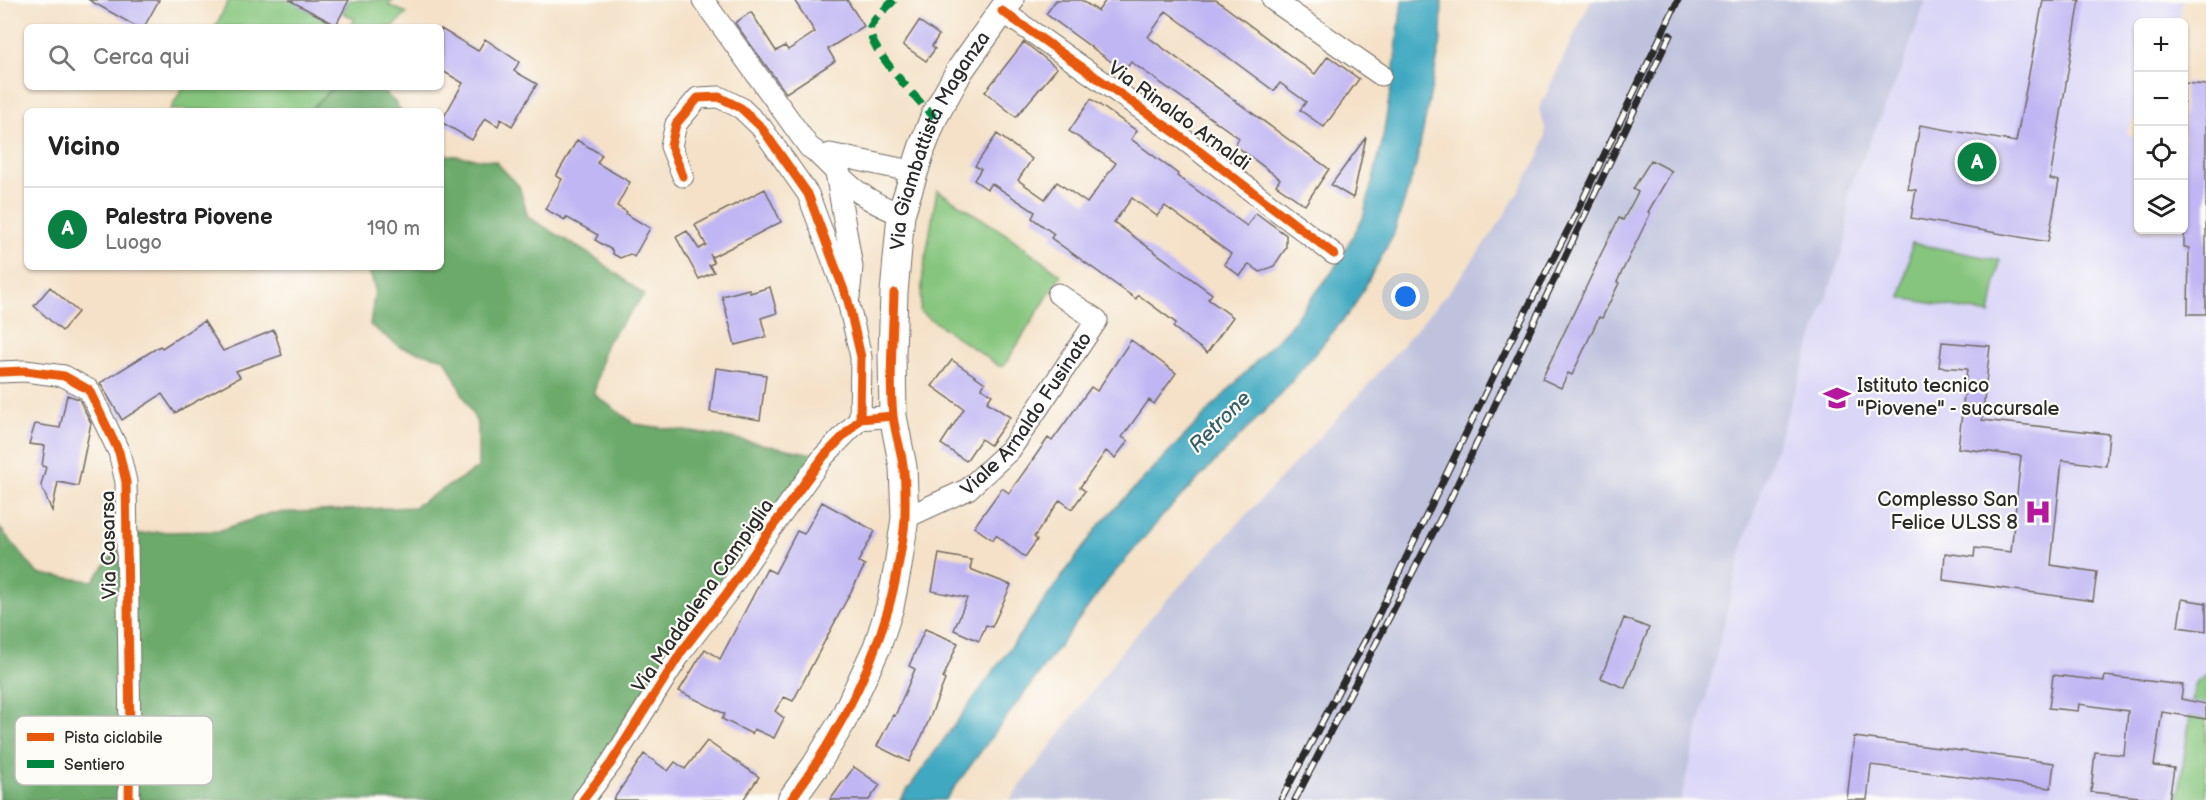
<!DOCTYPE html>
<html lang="it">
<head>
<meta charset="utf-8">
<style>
  body { margin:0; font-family:"Balsamiq Sans",sans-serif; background:#f6f6f6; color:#222 }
  .controls { position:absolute; right:18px; top:18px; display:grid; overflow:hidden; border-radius:9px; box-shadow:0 2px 4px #0004 }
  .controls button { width:54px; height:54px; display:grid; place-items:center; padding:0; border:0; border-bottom:2px solid #e0e0e0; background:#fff; color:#222; font:30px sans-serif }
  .you { position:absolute; left:1406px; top:297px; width:21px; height:21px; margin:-15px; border:4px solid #fff; border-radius:50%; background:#1a73e8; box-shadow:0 0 0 9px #1a73e833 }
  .badge { display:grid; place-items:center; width:39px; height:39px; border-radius:50%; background:#0b8043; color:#fff; font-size:20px; font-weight:700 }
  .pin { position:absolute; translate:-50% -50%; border:3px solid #fff; box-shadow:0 2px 6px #0006 }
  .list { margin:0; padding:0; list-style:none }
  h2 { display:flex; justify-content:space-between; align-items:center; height:78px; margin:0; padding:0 24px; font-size:26px }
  h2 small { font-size:20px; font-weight:400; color:#767676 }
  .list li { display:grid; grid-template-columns:39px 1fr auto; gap:18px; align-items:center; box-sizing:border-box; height:84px; padding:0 24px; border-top:2px solid #e0e0e0 }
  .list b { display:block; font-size:22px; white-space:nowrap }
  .list p { margin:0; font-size:20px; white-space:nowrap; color:#767676 }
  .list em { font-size:20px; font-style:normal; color:#767676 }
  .icon { flex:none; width:33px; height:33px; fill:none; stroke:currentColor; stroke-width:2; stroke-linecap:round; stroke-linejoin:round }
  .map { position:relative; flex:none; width:2206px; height:800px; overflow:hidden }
  .search { position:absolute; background:#fff; box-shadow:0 2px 4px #0004; left:24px; top:24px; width:420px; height:66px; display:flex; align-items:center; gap:15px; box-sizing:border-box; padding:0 21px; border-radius:9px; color:#767676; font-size:22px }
  .panel { position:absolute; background:#fff; box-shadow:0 2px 4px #0004; left:24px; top:108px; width:420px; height:162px; border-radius:9px }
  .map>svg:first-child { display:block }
  .built { fill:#dad6f7 }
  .industrial { fill:#c0c2dd }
  .green { fill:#85c57d; stroke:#587854; stroke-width:1.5 }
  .forest { fill:#6caa6c; stroke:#4c6a4c; stroke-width:1.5 }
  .water { fill:#41a9c1; stroke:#366a76; stroke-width:1.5 }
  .building { fill:#c0b6f3 }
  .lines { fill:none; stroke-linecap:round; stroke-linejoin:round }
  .minor-casing { stroke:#716b62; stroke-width:23 }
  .tertiary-casing { stroke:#716b62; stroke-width:29 }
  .minor { stroke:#fff; stroke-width:21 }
  .tertiary { stroke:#fff; stroke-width:27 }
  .rail-casing { stroke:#2b2b2b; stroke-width:7 }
  .rail { stroke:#fdfcf7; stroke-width:4.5; stroke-dasharray:14; stroke-linecap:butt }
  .quiet { stroke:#00873e; stroke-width:8; stroke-dasharray:15 8; stroke-linecap:butt }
  .cycleway-casing { stroke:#fdfcf7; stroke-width:13 }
  .cycleway { stroke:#e8590c; stroke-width:9 }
  .labels { text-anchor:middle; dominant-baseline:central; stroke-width:4.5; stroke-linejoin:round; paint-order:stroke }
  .street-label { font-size:20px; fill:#2b2b2b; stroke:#fdfcf7 }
  .poi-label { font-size:20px; fill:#2b2b2b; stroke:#fdfcf7; text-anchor:start }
  .water-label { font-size:21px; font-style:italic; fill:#345d67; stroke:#fdfcf7 }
  .key { fill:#fdfcf7; stroke:#bebdba; stroke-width:1.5 }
  .key-label { font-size:16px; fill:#2b2b2b }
</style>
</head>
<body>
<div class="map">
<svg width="2206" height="800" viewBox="0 0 2206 800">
  <rect width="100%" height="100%" fill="#fdfcf7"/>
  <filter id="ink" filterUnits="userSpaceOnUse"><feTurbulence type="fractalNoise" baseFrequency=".0167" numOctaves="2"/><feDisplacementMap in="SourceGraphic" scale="12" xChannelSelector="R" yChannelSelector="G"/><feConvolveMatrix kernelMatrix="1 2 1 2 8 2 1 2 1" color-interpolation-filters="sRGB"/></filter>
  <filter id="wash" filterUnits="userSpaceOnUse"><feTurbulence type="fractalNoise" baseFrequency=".008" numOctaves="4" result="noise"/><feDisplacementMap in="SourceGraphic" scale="24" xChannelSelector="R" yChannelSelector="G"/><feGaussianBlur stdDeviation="1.35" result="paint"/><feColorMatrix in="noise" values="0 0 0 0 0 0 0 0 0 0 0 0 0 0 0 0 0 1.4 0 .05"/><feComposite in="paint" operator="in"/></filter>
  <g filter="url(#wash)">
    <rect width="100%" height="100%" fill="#f4e1c7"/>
    <path class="built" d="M1926,0H2183L2178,22H2138V109L2127,133L2138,138V230H2184V160L2206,171V800H1681L1744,542L1847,237L1848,192L1902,68Z"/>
    <path class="industrial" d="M1591,0H1926L1902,68L1848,192L1847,237L1744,542L1681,800H1010L1126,646L1159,608L1367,386L1456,283L1501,221L1540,155L1545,137V128L1539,109Z"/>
    <path class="green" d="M229,0H301L298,5L340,27H215Z
      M349,0H394L388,5L407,13L393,27H350L355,19L343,13Z
      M183,87H333L309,111L170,110Z
      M937,190L1009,236L1061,275L1004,366H999L920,312L923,273Z
      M1912,243L2000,260L1990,314L1901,298Z
      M2206,675V800H2178L2194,688L2198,681Z"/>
    <path class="forest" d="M341,87H378L395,102L401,111H309L331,90Z
      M441,154L495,161L519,186L528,217L599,260L644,295L605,345L594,394L635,424L721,436L824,456L583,800H0V528L38,574L93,581L127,536L158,532L218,531L271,513L414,507L478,468V425L445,359L400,347L370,325L375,289L368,267H441Z"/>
    <path class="water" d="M1402,0H1442L1441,41L1416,165L1393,236L1353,308L1281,394L1166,512L1108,580L945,800H900L1100,524L1288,328L1332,272L1363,218L1382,143L1394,67Z"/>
    <g id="blocks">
      <path class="building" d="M89,0H159L144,27H137Z
        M289,0H349L336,25Z
        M794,0H847L864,26L828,49L835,61L786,93L735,23L751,12L776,51L785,46L788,50L815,32Z
        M1056,0H1081L1098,11L1106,0H1216L1315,74L1328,56L1359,79L1324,127L1300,110L1306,102L1280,83L1274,91L1166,11L1148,37L1329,169L1305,205L1276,185L1280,179L1235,145L1239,138L1131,62L1124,71L1046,14Z
        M2043,0H2080L2050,179L2059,181L2048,242L1911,218L1916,190L1908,189L1920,125L2016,142Z
        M919,21L939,35L932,46L935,49L926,61L903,45Z
        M441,29L478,51L485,39L519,62L514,71L537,84L512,126L501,119L498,126L485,118L472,140L441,122L463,83L441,70Z
        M1024,42L1057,68L1016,117L985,92Z
        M2184,83L2206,85V314H2188L2189,248L2184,247Z
        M1091,99L1137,131L1131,139L1178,174L1177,176L1247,226L1256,213L1286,235V248L1274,266L1260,272L1249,264L1240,276L1224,264L1231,254L1165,206L1157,216L1132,198L1114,222L1212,294L1208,299L1233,317L1207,353L1173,327L1176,323L1138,295L1136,299L1051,238L1054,234L1032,218L1035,212L991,183L987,189L974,180L981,169L975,166L997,134L1032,159L1018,180L1045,199L1057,182L1087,203L1116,163L1069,131Z
        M1366,137L1353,198L1331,185Z
        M577,140L602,155L597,163L630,182L617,206L627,212L626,214L650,228L634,257L630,254L620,258L613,254L612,250L595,240L598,235L566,217L565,220L545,209L562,179L556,176Z
        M1651,160L1672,171L1648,212L1650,214L1617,282L1619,283L1602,318L1599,317L1572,375L1568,373L1561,388L1542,379L1597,264H1596L1619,218L1623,220L1638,192L1633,189Z
        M765,189L781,222L712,257L710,254L714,263L709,265L714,272L699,279L676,237L687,231L699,249L706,245L695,225Z
        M50,287L78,312L62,331L34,306Z
        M770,287L777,313L761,318L766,337L735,345L722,296L749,289L750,293Z
        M204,321L223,351L274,330L282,355L236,371L240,377L175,413L162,394L122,420L100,383L160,346L162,348Z
        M1131,340L1176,373L1154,404L1149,400L1122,437L1128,441L1115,458L1106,451L1080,487L1085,491L1072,509L1060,500L1034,537L1037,540L1025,557L996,535L993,540L974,527L1002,488L1009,493L1048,438L1052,441L1091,387L1097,391Z
        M1942,342L1990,346L1982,420L2109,434L2106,466L2062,460L2051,565L2097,572L2093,601L1943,580L1945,553L1974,557L1975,548L2011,552L2021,456L1958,448L1967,369L1939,367Z
        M952,360L985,383L982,388L992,395L987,402L1010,417L990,445L981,439L966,461L941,444L964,409L932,386Z
        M716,368L766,375L760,420L710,412Z
        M67,395L79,399L91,423L78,486L58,482L52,511L41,485L46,467L42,466L45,446L29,444L35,424L60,428Z
        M822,502L875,531L858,562L865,565L793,701L784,697L775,711L784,718L774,738L754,729L752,734L722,719L725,714L679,691L705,649L720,659L767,569L775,573L797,531L804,534Z
        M939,554L972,560L970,569L1011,585L992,627L986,625L979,641L954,630L967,598L932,591Z
        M2182,599L2206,603V631L2178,627Z
        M1624,618L1649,628L1625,688L1601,678Z
        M925,629L958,643L943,678L945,680L924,732L909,762L877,746L893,715L895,716L915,669L909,666Z
        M2053,675L2104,681L2105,676L2183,685L2181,699L2206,704V719L2162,712L2154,766L2174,768L2169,800L2091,792L2095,752L2124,755L2128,711L2079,704L2078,711L2049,708Z
        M1854,737L2054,763L2051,788L1871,765L1867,800H1847Z
        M707,741L759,777L743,800H613L644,754L668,771L675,762L685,769Z
        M854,767L880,785L869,800H830Z"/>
    </g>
  </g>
  <g filter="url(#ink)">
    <use href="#blocks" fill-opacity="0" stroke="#716b62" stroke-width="1.5"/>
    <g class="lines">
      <defs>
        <g id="minor">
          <path d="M703,0L809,147L815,151C845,181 859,199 901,214"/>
          <path d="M1273,0L1381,75"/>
          <path d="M1002,11L1177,134L1334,254"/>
          <path d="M830,154L915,172"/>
          <path d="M845,157L836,172L852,267L849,297"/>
          <path d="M683,176L671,146L676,124L698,98L719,97L741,108L761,127L808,194L848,301L861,357L860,419L893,416"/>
          <path d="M0,372L25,371L64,376L89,390L119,452L126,482L130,730L129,800"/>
          <path id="s1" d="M905,518L968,489L1010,450L1097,320L1058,294"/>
          <path d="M583,800L611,763L682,651L727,593L765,537L824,456L860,419"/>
        </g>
        <g id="tertiary">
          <path id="s2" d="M791,800L816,765L842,722L877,647L890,607L898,566L905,518L903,467L893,416L892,354L894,293L901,214L922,148L934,117L960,70L1010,0"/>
        </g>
      </defs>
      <use href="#minor" class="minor-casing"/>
      <use href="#tertiary" class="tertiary-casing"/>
      <use href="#minor" class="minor"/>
      <use href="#tertiary" class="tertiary"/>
      <defs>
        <path id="rail" d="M1281,800L1378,616L1507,348L1572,222L1678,0
          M1295,800L1447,506L1670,35"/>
      </defs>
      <use href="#rail" class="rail-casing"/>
      <use href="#rail" class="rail"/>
      <path class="quiet" d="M894,0C887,8 872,19 870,29C867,47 921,103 934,117"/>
      <defs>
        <path id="cycleway" d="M1002,11L1177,134L1334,254
          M683,176L671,146L676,124L698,98L719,97L741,108L761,127L808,194L848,301L861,357L860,419L893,416
          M0,372L25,371L64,376L89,390L119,452L126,482L130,730L129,800
          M583,800L611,763L682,651L727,593L765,537L824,456L860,419
          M791,800C844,727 886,646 900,556C902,543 905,529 905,516C905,499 906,481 903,465C901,449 895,433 893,416C889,375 893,333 894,293"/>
      </defs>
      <use href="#cycleway" class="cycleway-casing"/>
      <use href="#cycleway" class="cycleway"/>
    </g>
  </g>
  <defs>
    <symbol id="school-bare" viewBox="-9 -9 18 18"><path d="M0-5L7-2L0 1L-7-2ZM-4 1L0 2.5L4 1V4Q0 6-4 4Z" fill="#b5179e" stroke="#fdfcf7" stroke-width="2.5" paint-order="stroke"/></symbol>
    <symbol id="hospital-bare" viewBox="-9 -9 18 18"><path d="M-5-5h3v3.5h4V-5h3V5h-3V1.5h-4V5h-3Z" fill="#b5179e" stroke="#fdfcf7" stroke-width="2.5" paint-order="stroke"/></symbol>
  </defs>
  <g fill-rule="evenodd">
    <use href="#school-bare" x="1818" y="379" width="38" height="38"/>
    <use href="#hospital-bare" x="2019" y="493" width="38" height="38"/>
  </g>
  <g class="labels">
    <g class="street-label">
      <text transform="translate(1179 116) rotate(36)">Via Rinaldo Arnaldi</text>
      <text stroke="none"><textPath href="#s2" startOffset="696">Via Giambattista Maganza</textPath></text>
      <text stroke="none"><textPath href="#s1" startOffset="165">Viale Arnaldo Fusinato</textPath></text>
      <text transform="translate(109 545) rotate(-91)">Via Casarsa</text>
      <text transform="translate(703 596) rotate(-55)">Via Maddalena Campiglia</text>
    </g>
    <g class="poi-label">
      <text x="1857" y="386">Istituto tecnico<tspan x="1857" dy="23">"Piovene" - succursale</tspan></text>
      <text x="2018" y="500" text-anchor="end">Complesso San<tspan x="2018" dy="23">Felice ULSS 8</tspan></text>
    </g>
    <g class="water-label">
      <text transform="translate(1220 422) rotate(-45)">Retrone</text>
    </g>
  </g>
  <rect x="15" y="716" width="198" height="69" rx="9" class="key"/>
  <rect x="27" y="733" width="27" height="8" fill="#e8590c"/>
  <rect x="27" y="760" width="27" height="8" fill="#00873e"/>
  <g class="key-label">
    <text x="64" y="743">Pista ciclabile</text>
    <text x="64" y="770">Sentiero</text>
  </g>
</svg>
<div class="controls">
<button>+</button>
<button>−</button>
<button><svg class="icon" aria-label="locate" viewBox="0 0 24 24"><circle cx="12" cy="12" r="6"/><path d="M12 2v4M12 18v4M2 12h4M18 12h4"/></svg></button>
<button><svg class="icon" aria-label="layers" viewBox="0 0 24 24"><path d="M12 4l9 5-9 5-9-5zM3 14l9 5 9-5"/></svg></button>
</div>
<div class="you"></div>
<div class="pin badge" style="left:1977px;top:162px">A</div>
<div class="search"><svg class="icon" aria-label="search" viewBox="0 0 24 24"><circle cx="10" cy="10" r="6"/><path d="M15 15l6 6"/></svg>Cerca qui</div>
<section class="panel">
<h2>Vicino<small></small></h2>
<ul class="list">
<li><span class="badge">A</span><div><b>Palestra Piovene</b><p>Luogo</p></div><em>190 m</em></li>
</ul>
</section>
</div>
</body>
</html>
